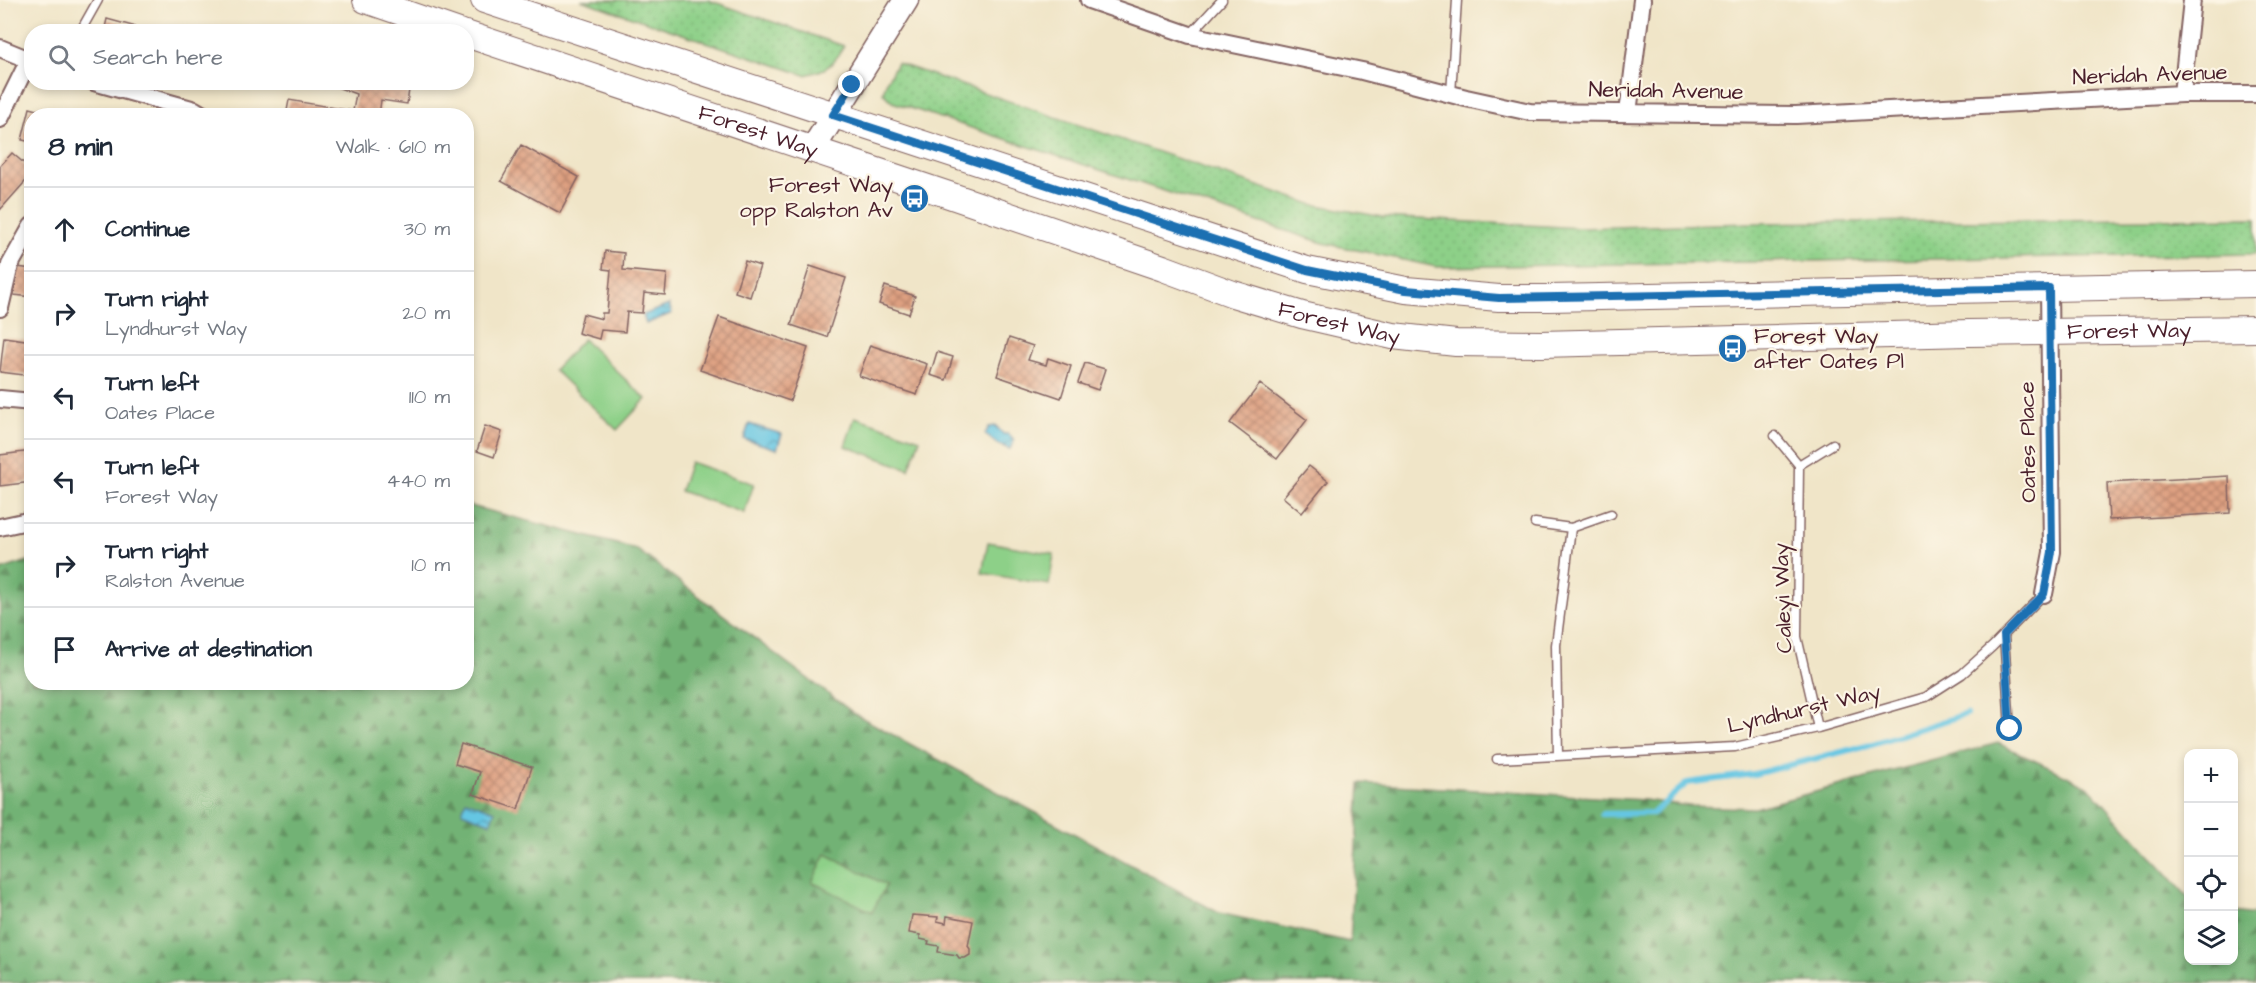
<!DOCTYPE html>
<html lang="en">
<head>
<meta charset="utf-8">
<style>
  body { margin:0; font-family:"Architects Daughter",sans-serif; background:#f2f2f3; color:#1f2937 }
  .controls { position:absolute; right:18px; bottom:18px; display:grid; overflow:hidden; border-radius:12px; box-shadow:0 3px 9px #0003 }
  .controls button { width:54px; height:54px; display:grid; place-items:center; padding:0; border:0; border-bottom:2px solid #e0e1e3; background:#fff; color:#1f2937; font:30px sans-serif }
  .stop { position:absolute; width:18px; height:18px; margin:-14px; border:4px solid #1f6fb2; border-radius:50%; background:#fff }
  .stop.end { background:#1f6fb2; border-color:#fff; box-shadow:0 2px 6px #0008 }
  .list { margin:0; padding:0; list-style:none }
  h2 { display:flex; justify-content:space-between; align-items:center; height:78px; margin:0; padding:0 24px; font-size:26px }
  h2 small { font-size:20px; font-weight:400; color:#747a83 }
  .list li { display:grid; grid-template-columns:39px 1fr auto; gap:18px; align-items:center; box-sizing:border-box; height:84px; padding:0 24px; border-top:2px solid #e0e1e3 }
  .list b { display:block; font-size:22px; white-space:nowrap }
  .list p { margin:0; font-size:20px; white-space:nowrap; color:#747a83 }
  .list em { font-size:20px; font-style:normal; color:#747a83 }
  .icon { flex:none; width:33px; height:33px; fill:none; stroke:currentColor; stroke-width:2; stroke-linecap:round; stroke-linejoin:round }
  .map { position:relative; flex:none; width:2256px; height:983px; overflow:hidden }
  .search { position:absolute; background:#fff; box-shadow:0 3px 9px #0003; left:24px; top:24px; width:450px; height:66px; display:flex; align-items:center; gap:15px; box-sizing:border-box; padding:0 21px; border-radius:24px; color:#747a83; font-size:22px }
  .panel { position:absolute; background:#fff; box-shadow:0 3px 9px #0003; left:24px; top:108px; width:450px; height:582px; border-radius:24px }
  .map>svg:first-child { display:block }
  .forest { fill:url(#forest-firs); stroke:#5e6850; stroke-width:1.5 }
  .park { fill:url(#park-dots); stroke:#6c785a; stroke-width:1.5 }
  .pitch { fill:#8dd088; stroke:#6c785a; stroke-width:1.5 }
  .water { fill:url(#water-waves); stroke:#587287; stroke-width:1.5 }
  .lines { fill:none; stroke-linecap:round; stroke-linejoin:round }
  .stream { stroke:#65c6e3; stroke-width:6 }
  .building { fill:url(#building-cross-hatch) }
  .lane-casing { stroke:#846462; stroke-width:11 }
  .street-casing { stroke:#846462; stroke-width:20 }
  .secondary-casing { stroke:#846462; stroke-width:27 }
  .primary-casing { stroke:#846462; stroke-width:28 }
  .lane { stroke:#fff; stroke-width:8 }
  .street { stroke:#fff; stroke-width:16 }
  .secondary { stroke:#fff; stroke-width:24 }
  .primary { stroke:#fff; stroke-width:26 }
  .route { stroke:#1f6fb2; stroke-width:8 }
  .labels { text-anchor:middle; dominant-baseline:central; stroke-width:4.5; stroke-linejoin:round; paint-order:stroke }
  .street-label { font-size:22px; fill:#4a1f2b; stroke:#fcf5e5 }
  .poi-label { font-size:22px; fill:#4a1f2b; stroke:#fcf5e5; text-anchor:end }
</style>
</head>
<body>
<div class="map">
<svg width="2256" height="983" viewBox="0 0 2256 983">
  <defs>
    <pattern id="forest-firs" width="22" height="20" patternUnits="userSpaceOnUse" patternTransform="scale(1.5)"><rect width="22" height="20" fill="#72b274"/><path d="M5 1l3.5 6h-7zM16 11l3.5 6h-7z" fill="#60905f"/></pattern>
    <pattern id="park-dots" width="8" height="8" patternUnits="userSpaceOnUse" patternTransform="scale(1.5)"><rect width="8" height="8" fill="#8dd088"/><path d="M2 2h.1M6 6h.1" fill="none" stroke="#7bb276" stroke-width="1.8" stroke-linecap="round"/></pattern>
    <pattern id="water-waves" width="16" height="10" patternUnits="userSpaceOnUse" patternTransform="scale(1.5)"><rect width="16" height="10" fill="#65c6e3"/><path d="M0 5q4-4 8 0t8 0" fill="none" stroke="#55a0b8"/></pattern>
    <pattern id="building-cross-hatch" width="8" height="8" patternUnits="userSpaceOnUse" patternTransform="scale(1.5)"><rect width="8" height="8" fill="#dea081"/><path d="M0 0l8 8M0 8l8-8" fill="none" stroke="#b6826a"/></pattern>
  </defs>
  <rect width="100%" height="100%" fill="#fcf5e5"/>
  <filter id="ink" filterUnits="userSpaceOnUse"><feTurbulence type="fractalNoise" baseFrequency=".0167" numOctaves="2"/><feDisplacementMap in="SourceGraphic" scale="12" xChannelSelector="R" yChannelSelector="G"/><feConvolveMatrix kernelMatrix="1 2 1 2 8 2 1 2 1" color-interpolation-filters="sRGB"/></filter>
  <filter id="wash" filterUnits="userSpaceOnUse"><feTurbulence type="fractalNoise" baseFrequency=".008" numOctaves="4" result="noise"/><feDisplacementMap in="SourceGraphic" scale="24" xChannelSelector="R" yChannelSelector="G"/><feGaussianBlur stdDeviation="1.35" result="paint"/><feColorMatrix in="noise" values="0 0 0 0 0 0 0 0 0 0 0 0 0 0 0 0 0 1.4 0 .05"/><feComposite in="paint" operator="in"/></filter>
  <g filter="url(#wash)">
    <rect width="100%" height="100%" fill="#f0e5c8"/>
    <path class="forest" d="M467,505L636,549L855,714L1219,913L1350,942L1360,783L1644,800L1689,806L1755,808L1998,743L2088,786L2188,897V960H2234V912L2256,915V983H0V570L31,560L32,682H466Z"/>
    <path class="park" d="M581,0H708L844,46C832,66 828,70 805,75Z
      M897,63L1311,204L1383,217L1581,228L1748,223L2256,218V254L1437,267L1323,243L892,102L883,93L887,80Z"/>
    <path class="pitch" d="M583,339L646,399L617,430L554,370Z
      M855,417L920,439L909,469L845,446Z
      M690,462L754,484L744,513L680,491Z
      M988,542L1054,554L1049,585L982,573Z
      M826,854L886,885L872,912L812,882Z"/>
    <path class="water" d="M669,305L672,313L646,324L643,315Z
      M749,424L782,434L777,449L744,439Z
      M996,426L1003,434H1008L1014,440L1010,449L997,444L985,434L989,427Z
      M466,800L495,811L490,823L462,812Z"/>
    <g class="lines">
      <path class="stream" d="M1602,814L1653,813L1687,783L1754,774L1869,745L1966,714"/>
    </g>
    <g id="blocks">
      <path class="building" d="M107,19L151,31V32H104Z
        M323,82H410L407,104L381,100L379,116H286L289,100L353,111L356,94Z
        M30,108L49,113L48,116H32V142L22,140Z
        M521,145L579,177L560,213L501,181Z
        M12,153L32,170V174L0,210V166Z
        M605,251L624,253L623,270L667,274L665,295L644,293L642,313L627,312L625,332L601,330L599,339L578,333L583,314L602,319V313H607L611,270L603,269Z
        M745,261L760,266L750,297L735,292Z
        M810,266L846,278L827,337L791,325Z
        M17,267L32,269V297L14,295Z
        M885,286L915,296L909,314L879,304Z
        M719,317L808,348L790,401L700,370Z
        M4,337L32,341V376L0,372Z
        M1009,338L1033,346L1028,360L1046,365L1048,358L1071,366L1061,398L997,376Z
        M870,345L927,364L917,395L859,376Z
        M937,352L953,357L946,380L930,375Z
        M1085,363L1105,369L1098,390L1078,383Z
        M1260,384L1307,420L1277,459L1230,423Z
        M485,426L502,432L494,457L477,451Z
        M32,451V482L0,486V455Z
        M1309,466L1328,481L1302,513L1283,497Z
        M2229,476L2230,513L2109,520L2107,483Z
        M461,744L532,767L518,809L473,794L480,772L455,764Z
        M912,915L938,917L937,921L946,923L947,916L973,921L968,946L970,949V955L965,958H959L957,955L938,952L939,946L928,944L929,941L920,939V935L909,933Z"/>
    </g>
  </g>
  <g filter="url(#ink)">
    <use href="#blocks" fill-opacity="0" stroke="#846462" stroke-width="1.5"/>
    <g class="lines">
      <defs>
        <path id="lane" d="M80,32L98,0
          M1190,35L1222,0
          M1451,94L1457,0
          M1775,436L1799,465L1833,444
          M1799,465L1797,637L1818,728
          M1535,523L1571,528L1611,514
          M2004,635L2010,729
          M1558,756L1556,645L1571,528
          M1497,759L1735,747L1818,728L1926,697L1962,674L1993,646L2044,594"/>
        <path id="street" d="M1089,0L1190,35L1362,71L1466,98L1530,112L1796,115L2182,94H2256
          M0,48L32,61
          M94,82L195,110L205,116
          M2182,94L2192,0
          M1628,113L1642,0
          M0,119L29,60
          M0,308L10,265L32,226
          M0,399L32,402
          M0,527L32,520
          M2044,594L2052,552L2049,288"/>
        <path id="secondary" d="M812,150L906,0"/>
        <g id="primary">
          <path d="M366,0L459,32"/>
          <path d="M484,0L1307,270L1406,290L1499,298H1549L2256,284"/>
          <path id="s1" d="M466,34L949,195L1163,268L1233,294L1302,315L1393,336L1456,343L1541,344L1969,333L2256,329"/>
        </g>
      </defs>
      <use href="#lane" class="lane-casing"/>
      <use href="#street" class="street-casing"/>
      <use href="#secondary" class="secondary-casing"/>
      <use href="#primary" class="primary-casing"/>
      <use href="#lane" class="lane"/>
      <use href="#street" class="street"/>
      <use href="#secondary" class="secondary"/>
      <use href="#primary" class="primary"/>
    </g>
  </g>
  <g class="lines" filter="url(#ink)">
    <path class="route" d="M852,85L833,115L1307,270L1406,290L1499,298L2049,288L2052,552L2044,594L2004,635L2010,729"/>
  </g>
  <defs>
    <symbol id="bus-disc" viewBox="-11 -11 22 22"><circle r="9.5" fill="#1f6fb2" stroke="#fcf5e5"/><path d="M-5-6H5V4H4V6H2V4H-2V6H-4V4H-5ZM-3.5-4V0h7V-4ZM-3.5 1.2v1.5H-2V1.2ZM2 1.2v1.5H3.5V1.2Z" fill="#fff"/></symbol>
  </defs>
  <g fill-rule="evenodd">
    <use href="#bus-disc" x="898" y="182" width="33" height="33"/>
    <use href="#bus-disc" x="1716" y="332" width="33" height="33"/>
  </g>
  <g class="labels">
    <g class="street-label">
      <text transform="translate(2150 75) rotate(-2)">Neridah Avenue</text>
      <text transform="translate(1666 91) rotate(1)">Neridah Avenue</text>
      <text stroke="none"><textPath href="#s1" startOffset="308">Forest Way</textPath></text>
      <text stroke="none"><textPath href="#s1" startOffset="920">Forest Way</textPath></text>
      <text stroke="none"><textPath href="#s1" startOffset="1712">Forest Way</textPath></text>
      <text transform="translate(2028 442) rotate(-91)">Oates Place</text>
      <text transform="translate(1783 598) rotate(-92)">Caleyi Way</text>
      <text transform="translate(1804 709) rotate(-13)">Lyndhurst Way</text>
    </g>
    <g class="poi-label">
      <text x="893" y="185">Forest Way<tspan x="893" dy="25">opp Ralston Av</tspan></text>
      <text x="1754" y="336" text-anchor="start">Forest Way<tspan x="1754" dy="25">after Oates Pl</tspan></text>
    </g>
  </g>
</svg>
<div class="controls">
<button>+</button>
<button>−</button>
<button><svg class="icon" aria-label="locate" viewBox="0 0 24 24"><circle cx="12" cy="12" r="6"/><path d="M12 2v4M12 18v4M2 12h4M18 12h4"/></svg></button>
<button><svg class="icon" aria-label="layers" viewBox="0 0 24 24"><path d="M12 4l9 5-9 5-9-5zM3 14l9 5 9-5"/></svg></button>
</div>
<div class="stop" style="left:2010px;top:729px"></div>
<div class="stop end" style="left:852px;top:85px"></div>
<div class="search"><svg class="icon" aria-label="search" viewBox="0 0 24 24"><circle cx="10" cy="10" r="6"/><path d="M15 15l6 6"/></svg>Search here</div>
<section class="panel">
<h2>8 min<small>Walk · 610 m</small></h2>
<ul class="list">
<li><svg class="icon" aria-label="ahead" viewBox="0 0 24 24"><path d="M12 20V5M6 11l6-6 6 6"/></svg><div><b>Continue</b></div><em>30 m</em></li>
<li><svg class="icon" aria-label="right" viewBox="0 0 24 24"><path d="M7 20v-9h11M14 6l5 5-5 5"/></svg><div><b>Turn right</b><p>Lyndhurst Way</p></div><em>20 m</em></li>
<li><svg class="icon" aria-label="left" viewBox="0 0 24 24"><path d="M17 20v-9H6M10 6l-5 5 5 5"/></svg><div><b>Turn left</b><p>Oates Place</p></div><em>110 m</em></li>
<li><svg class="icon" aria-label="left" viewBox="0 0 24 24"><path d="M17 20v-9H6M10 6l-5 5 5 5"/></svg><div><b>Turn left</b><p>Forest Way</p></div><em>440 m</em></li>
<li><svg class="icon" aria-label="right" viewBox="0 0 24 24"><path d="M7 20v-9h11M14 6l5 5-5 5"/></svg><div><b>Turn right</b><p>Ralston Avenue</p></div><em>10 m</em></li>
<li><svg class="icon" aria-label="arrive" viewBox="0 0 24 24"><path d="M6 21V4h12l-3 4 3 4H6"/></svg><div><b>Arrive at destination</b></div></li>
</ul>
</section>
</div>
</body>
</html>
